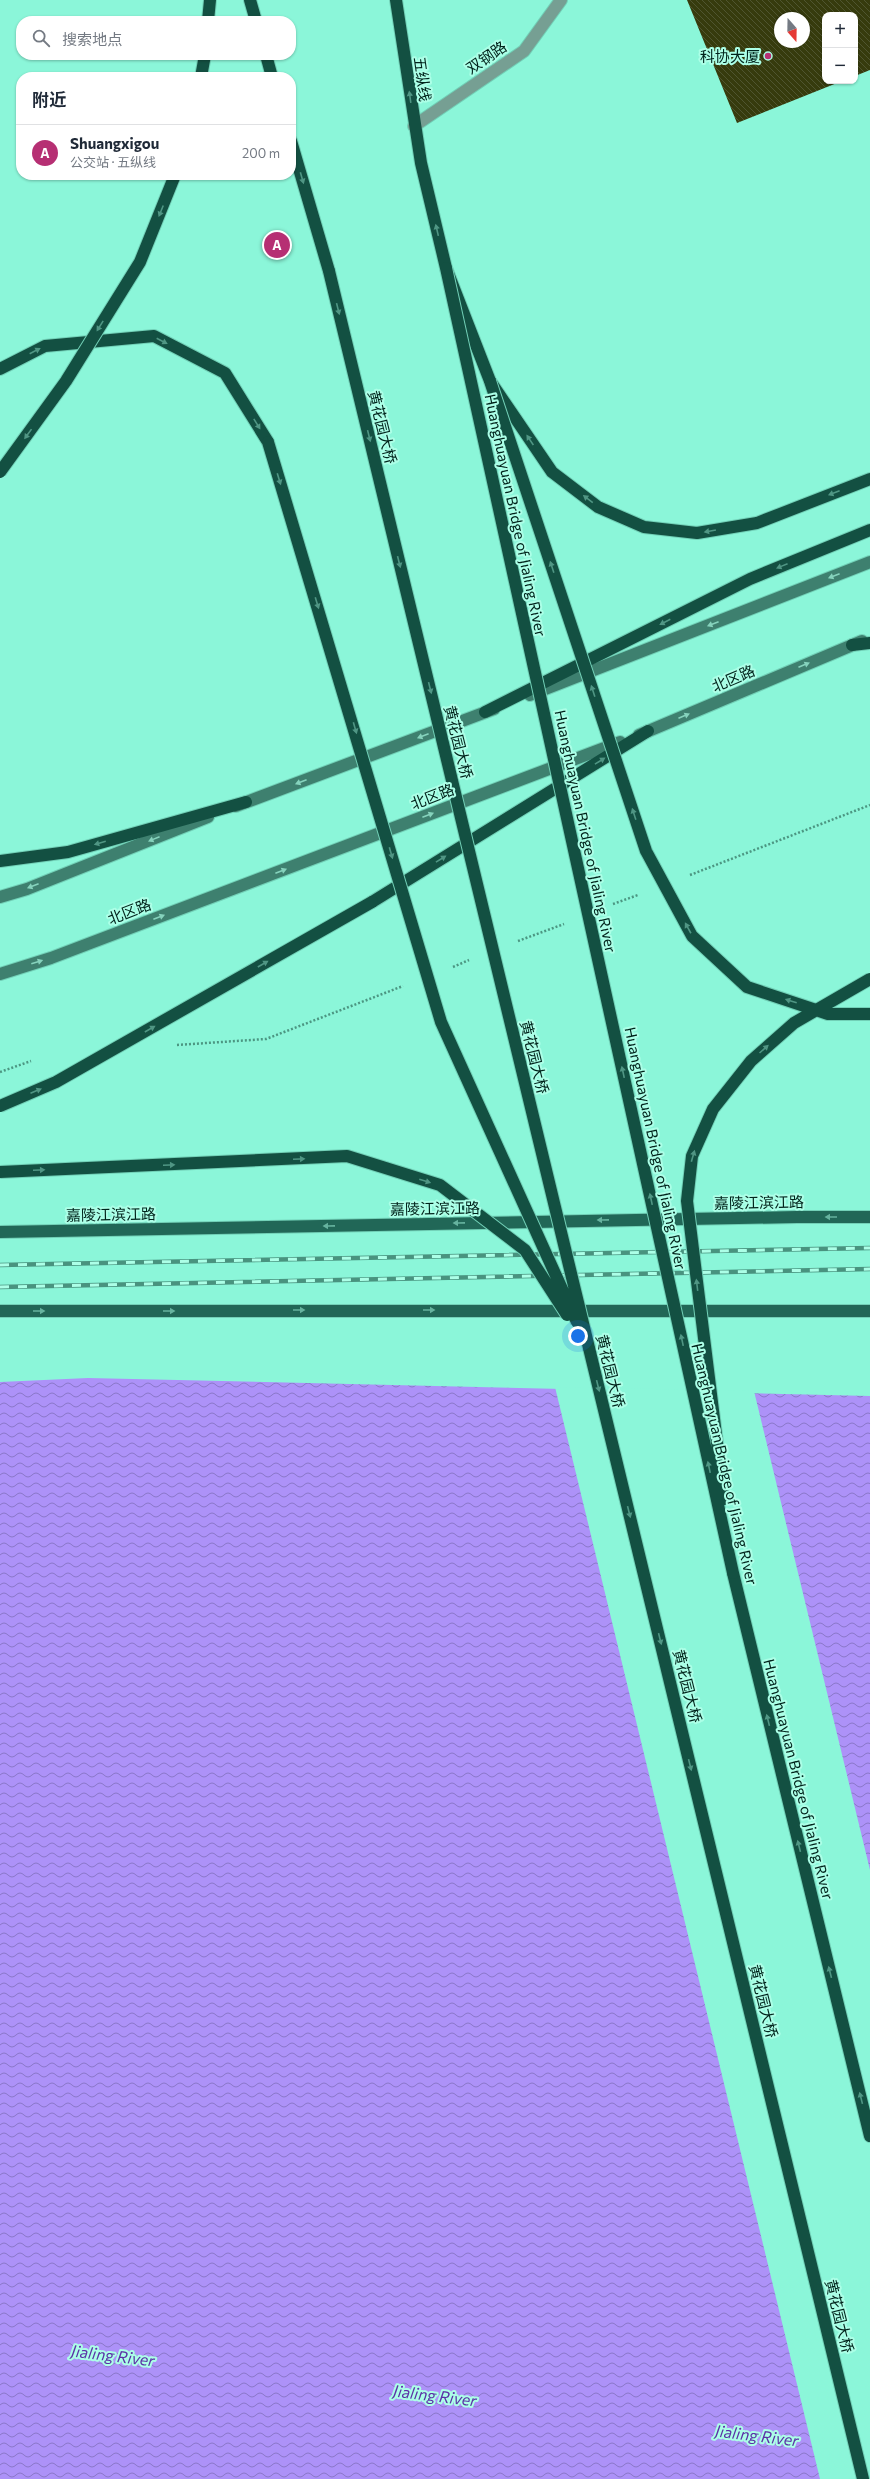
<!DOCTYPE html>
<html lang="zh">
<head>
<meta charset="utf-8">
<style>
  body { margin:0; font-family:Commissioner,"Noto Sans SC",sans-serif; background:#f2f2f3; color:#1f2937 }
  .controls { position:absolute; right:12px; top:12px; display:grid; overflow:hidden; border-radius:8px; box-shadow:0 1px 3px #0004 }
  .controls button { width:36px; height:36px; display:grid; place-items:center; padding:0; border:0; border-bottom:1px solid #e0e1e3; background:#fff; color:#1f2937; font:20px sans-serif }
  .compass { position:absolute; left:774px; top:12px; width:36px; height:36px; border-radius:50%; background:#fff; box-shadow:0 1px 3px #0004; rotate:160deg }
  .you { position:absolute; left:578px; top:1336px; width:14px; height:14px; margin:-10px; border:3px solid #fff; border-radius:50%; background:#1a73e8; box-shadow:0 0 0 6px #1a73e833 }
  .badge { display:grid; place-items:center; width:26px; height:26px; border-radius:50%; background:#b62f73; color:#fff; font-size:13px; font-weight:700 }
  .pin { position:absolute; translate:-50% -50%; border:2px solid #fff; box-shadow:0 1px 4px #0006 }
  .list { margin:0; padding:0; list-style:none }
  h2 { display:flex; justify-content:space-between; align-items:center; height:52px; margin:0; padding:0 16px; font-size:17px }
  h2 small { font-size:13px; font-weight:400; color:#747a83 }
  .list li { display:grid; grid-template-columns:26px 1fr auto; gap:12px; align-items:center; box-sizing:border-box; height:56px; padding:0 16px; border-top:1px solid #e0e1e3 }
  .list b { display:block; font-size:15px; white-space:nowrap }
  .list p { margin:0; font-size:13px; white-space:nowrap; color:#747a83 }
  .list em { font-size:13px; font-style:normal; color:#747a83 }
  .icon { flex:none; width:22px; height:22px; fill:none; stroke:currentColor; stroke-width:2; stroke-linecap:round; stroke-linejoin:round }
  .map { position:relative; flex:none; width:870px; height:2479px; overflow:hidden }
  .search { position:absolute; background:#fff; box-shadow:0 1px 3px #0004; left:16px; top:16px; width:280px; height:44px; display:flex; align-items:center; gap:10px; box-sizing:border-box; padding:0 14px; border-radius:16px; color:#747a83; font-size:15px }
  .panel { position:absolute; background:#fff; box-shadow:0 1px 3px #0004; left:16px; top:72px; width:280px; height:108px; border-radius:16px }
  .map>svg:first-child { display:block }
  .water { fill:url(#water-waves) }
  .pier { fill:#8bf6d9 }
  .building { fill:url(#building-back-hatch); fill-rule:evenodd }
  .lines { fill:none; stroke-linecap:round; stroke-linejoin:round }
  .street-casing { stroke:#72d0b7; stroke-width:14 }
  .secondary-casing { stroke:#72d0b7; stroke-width:14 }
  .primary-casing { stroke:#72d0b7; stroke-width:14 }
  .highway-casing { stroke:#72d0b7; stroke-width:14 }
  .path { stroke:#4c9682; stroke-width:2.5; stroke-dasharray:2 2; stroke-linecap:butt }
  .street { stroke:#769f93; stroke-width:12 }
  .secondary { stroke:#3e806f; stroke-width:12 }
  .primary { stroke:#216757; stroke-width:12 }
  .highway { stroke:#135042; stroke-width:12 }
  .rail-casing { stroke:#49937f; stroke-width:4.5 }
  .rail { stroke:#acffe7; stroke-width:3; stroke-dasharray:9; stroke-linecap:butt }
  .highway-bridge-casing { stroke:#72d0b7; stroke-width:14; stroke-linecap:butt }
  .highway-bridge { stroke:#135042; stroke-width:12 }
  .oneway { fill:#509684 }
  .oneway2 { fill:#86d3bd }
  .oneway3 { fill:#66b39f }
  .poi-dot { fill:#b62f73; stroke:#acffe7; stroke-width:1.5 }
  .labels { text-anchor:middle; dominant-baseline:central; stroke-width:4; stroke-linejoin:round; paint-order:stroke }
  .poi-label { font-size:15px; fill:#00231b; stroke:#acffe7; text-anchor:end }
  .street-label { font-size:15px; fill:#00231b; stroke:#acffe7 }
  .water-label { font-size:16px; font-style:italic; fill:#5b31a6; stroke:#acffe7 }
</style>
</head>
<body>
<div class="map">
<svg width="870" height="2479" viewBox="0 0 870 2479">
  <defs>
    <pattern id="water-waves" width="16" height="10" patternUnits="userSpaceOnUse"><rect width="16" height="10" fill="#ad92f8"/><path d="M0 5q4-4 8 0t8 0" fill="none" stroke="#8a77c8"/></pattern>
    <pattern id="building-back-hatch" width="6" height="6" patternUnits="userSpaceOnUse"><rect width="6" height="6" fill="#363b0d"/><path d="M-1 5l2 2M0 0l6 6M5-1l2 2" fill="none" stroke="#4f5530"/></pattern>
  </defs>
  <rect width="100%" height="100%" fill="#8bf6d9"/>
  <path class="water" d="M88,1378L870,1396V2479H0V1382Z"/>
  <path class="pier" d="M555,1387L754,1391L870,1870V2479H820Z"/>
  <path class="building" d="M687,0H870V70L855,76V15H825V81H842L737,123ZM780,18H804V42H780Z"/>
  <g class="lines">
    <defs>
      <path id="street" d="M414,126L524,51L561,0"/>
      <path id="secondary" d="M530,695L870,562
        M639,735L862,641
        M236,806L494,709
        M0,897L27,889L208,817
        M0,974L51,958L620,742"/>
      <path id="primary" d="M0,1232L797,1217H870
        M0,1311H870"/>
      <path id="highway" d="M250,0L256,21
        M396,0L421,163L446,268L490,381L552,472L598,507L644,527L697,533L757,523L870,479
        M208,21L210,0
        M266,55L272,77
        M201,77L205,55
        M291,141L329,271
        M0,369L45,346L154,336L225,373L268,442
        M852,645L870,643
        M485,712L750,579L870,530
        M0,861L68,852L246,802
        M372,902L648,731
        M589,1348L863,2479
        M733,1573L870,2136"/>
    </defs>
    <use href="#street" class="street-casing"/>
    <use href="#secondary" class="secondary-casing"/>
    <use href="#primary" class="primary-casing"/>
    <use href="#highway" class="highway-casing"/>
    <path class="path" d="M690,875L870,805
      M613,904L638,895
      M518,941L564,924
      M453,967L469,960
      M177,1045L266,1039L403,986
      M0,1072L31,1061"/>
    <use href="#street" class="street"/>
    <use href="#secondary" class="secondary"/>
    <use href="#primary" class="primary"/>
    <use href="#highway" class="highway"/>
    <defs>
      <path id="rail" d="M0,1265L870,1248
        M0,1287L870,1269"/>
    </defs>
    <use href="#rail" class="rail-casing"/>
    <use href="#rail" class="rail"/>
    <defs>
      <path id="highway-bridge" d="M446,268L733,1573
        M329,271L589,1348
        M490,381L646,851L692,936L747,987L828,1014H870
        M268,442L441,1022L577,1322
        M0,472L66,381L140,262L175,175
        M0,1106L56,1082L372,902
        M0,1172L347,1156L440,1185L525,1250L567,1315
        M724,1499L687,1201L692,1156L713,1109L751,1061L794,1023L870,979"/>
    </defs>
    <use href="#highway-bridge" class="highway-bridge-casing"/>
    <use href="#highway-bridge" class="highway-bridge"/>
  </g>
  <defs><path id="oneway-solid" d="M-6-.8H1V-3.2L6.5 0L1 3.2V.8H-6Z"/></defs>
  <g class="oneway">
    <use href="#oneway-solid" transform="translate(410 97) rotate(-98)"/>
    <use href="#oneway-solid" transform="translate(302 178) rotate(74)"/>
    <use href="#oneway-solid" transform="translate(161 211) rotate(112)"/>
    <use href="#oneway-solid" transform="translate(437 230) rotate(-103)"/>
    <use href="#oneway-solid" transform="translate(338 309) rotate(76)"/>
    <use href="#oneway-solid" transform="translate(100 326) rotate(122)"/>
    <use href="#oneway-solid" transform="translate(162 341) rotate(27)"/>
    <use href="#oneway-solid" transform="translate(35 351) rotate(-27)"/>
    <use href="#oneway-solid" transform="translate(257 424) rotate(58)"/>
    <use href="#oneway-solid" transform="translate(28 434) rotate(126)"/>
    <use href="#oneway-solid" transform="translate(369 436) rotate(76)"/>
    <use href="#oneway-solid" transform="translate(530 440) rotate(-124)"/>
    <use href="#oneway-solid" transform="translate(279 479) rotate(73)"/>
    <use href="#oneway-solid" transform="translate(834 493) rotate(159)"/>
    <use href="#oneway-solid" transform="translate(588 499) rotate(-143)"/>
    <use href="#oneway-solid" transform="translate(710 531) rotate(170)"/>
    <use href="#oneway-solid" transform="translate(399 562) rotate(76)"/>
    <use href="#oneway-solid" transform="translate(782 566) rotate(158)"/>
    <use href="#oneway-solid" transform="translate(552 567) rotate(-108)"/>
    <use href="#oneway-solid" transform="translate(317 603) rotate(73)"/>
    <use href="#oneway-solid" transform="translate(665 622) rotate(153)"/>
    <use href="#oneway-solid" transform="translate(430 688) rotate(76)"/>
    <use href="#oneway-solid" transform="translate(593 691) rotate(-108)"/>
    <use href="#oneway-solid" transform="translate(355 728) rotate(74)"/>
    <use href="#oneway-solid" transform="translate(600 761) rotate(-32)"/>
    <use href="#oneway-solid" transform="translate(634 814) rotate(-108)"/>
    <use href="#oneway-solid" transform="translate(100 843) rotate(164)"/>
    <use href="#oneway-solid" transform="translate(391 853) rotate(74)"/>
    <use href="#oneway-solid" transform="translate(441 859) rotate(-32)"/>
    <use href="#oneway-solid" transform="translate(688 928) rotate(-119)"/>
    <use href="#oneway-solid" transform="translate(263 964) rotate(-30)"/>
    <use href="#oneway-solid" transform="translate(791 1001) rotate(-162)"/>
    <use href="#oneway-solid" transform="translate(150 1029) rotate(-30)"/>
    <use href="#oneway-solid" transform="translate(764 1049) rotate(-42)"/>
    <use href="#oneway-solid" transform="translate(623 1072) rotate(-102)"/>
    <use href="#oneway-solid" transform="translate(36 1091) rotate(-23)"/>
    <use href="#oneway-solid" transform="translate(693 1156) rotate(-74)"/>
    <use href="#oneway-solid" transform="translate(299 1159) rotate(-3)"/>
    <use href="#oneway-solid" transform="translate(169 1165) rotate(-2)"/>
    <use href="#oneway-solid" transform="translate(39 1170) rotate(-2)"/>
    <use href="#oneway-solid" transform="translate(425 1181) rotate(17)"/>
    <use href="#oneway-solid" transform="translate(651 1199) rotate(-102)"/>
    <use href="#oneway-solid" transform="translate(697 1285) rotate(-97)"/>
    <use href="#oneway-solid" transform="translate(682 1340) rotate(-102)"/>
    <use href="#oneway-solid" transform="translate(598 1386) rotate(76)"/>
    <use href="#oneway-solid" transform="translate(709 1467) rotate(-102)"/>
    <use href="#oneway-solid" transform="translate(629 1512) rotate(76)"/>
    <use href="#oneway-solid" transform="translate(660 1639) rotate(76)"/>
    <use href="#oneway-solid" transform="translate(768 1720) rotate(-104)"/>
    <use href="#oneway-solid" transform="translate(690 1765) rotate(76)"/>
    <use href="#oneway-solid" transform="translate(799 1846) rotate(-104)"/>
    <use href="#oneway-solid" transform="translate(830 1972) rotate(-104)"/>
    <use href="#oneway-solid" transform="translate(861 2098) rotate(-104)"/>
  </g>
  <g class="oneway2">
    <use href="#oneway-solid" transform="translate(834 576) rotate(159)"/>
    <use href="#oneway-solid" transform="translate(713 624) rotate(159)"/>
    <use href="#oneway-solid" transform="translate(804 665) rotate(-23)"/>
    <use href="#oneway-solid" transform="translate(684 716) rotate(-23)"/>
    <use href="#oneway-solid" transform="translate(423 736) rotate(159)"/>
    <use href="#oneway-solid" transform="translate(301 782) rotate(159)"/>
    <use href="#oneway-solid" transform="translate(428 815) rotate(-21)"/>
    <use href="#oneway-solid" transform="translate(154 839) rotate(158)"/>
    <use href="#oneway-solid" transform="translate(281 871) rotate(-21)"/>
    <use href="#oneway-solid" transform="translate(33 886) rotate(159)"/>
    <use href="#oneway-solid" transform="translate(159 917) rotate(-21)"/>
    <use href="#oneway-solid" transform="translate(37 962) rotate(-18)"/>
  </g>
  <g class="oneway3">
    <use href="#oneway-solid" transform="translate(831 1217) rotate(-180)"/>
    <use href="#oneway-solid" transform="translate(603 1220) rotate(179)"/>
    <use href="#oneway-solid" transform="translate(459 1223) rotate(179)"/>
    <use href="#oneway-solid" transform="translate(329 1226) rotate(179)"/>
    <use href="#oneway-solid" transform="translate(299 1310)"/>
    <use href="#oneway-solid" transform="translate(429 1310)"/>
    <use href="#oneway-solid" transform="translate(39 1311)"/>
    <use href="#oneway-solid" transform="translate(169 1311)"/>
  </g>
  <circle class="poi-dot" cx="768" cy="56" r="4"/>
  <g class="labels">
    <g class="poi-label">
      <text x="760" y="56">科协大厦</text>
    </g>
    <g class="street-label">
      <text transform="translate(486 57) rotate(-34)">双钢路</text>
      <text transform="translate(423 79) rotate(82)">五纵线</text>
      <text transform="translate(383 427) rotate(76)">黄花园大桥</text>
      <text transform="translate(516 515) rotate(78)">Huanghuayuan Bridge of Jialing River</text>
      <text transform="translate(733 678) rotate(-23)">北区路</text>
      <text transform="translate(459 742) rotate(76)">黄花园大桥</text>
      <text transform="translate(432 796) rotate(-21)">北区路</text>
      <text transform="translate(586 831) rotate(78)">Huanghuayuan Bridge of Jialing River</text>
      <text transform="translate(129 911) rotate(-21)">北区路</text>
      <text transform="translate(535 1057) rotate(76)">黄花园大桥</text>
      <text transform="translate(656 1148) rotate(78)">Huanghuayuan Bridge of Jialing River</text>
      <text transform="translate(759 1202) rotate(-1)">嘉陵江滨江路</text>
      <text transform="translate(435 1208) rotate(-1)">嘉陵江滨江路</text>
      <text transform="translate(111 1214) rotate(-1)">嘉陵江滨江路</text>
      <text transform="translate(611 1371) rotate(76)">黄花园大桥</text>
      <text transform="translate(725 1464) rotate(77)">Huanghuayuan Bridge of Jialing River</text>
      <text transform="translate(688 1686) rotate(76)">黄花园大桥</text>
      <text transform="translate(799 1779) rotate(76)">Huanghuayuan Bridge of Jialing River</text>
      <text transform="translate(764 2001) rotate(76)">黄花园大桥</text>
      <text transform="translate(840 2316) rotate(76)">黄花园大桥</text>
    </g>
    <g class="water-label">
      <text transform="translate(113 2355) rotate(7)">Jialing River</text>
      <text transform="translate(435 2395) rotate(7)">Jialing River</text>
      <text transform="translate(757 2435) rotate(7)">Jialing River</text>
    </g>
  </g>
</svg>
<div class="controls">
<button>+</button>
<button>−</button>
</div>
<svg class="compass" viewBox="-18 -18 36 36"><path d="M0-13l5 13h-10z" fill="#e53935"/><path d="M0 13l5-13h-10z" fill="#747a83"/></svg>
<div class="you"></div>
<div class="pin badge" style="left:277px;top:245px">A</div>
<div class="search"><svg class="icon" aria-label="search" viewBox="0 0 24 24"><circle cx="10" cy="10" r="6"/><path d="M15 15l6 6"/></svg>搜索地点</div>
<section class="panel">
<h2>附近<small></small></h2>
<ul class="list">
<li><span class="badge">A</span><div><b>Shuangxigou</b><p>公交站 · 五纵线</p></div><em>200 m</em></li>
</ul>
</section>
</div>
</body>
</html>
